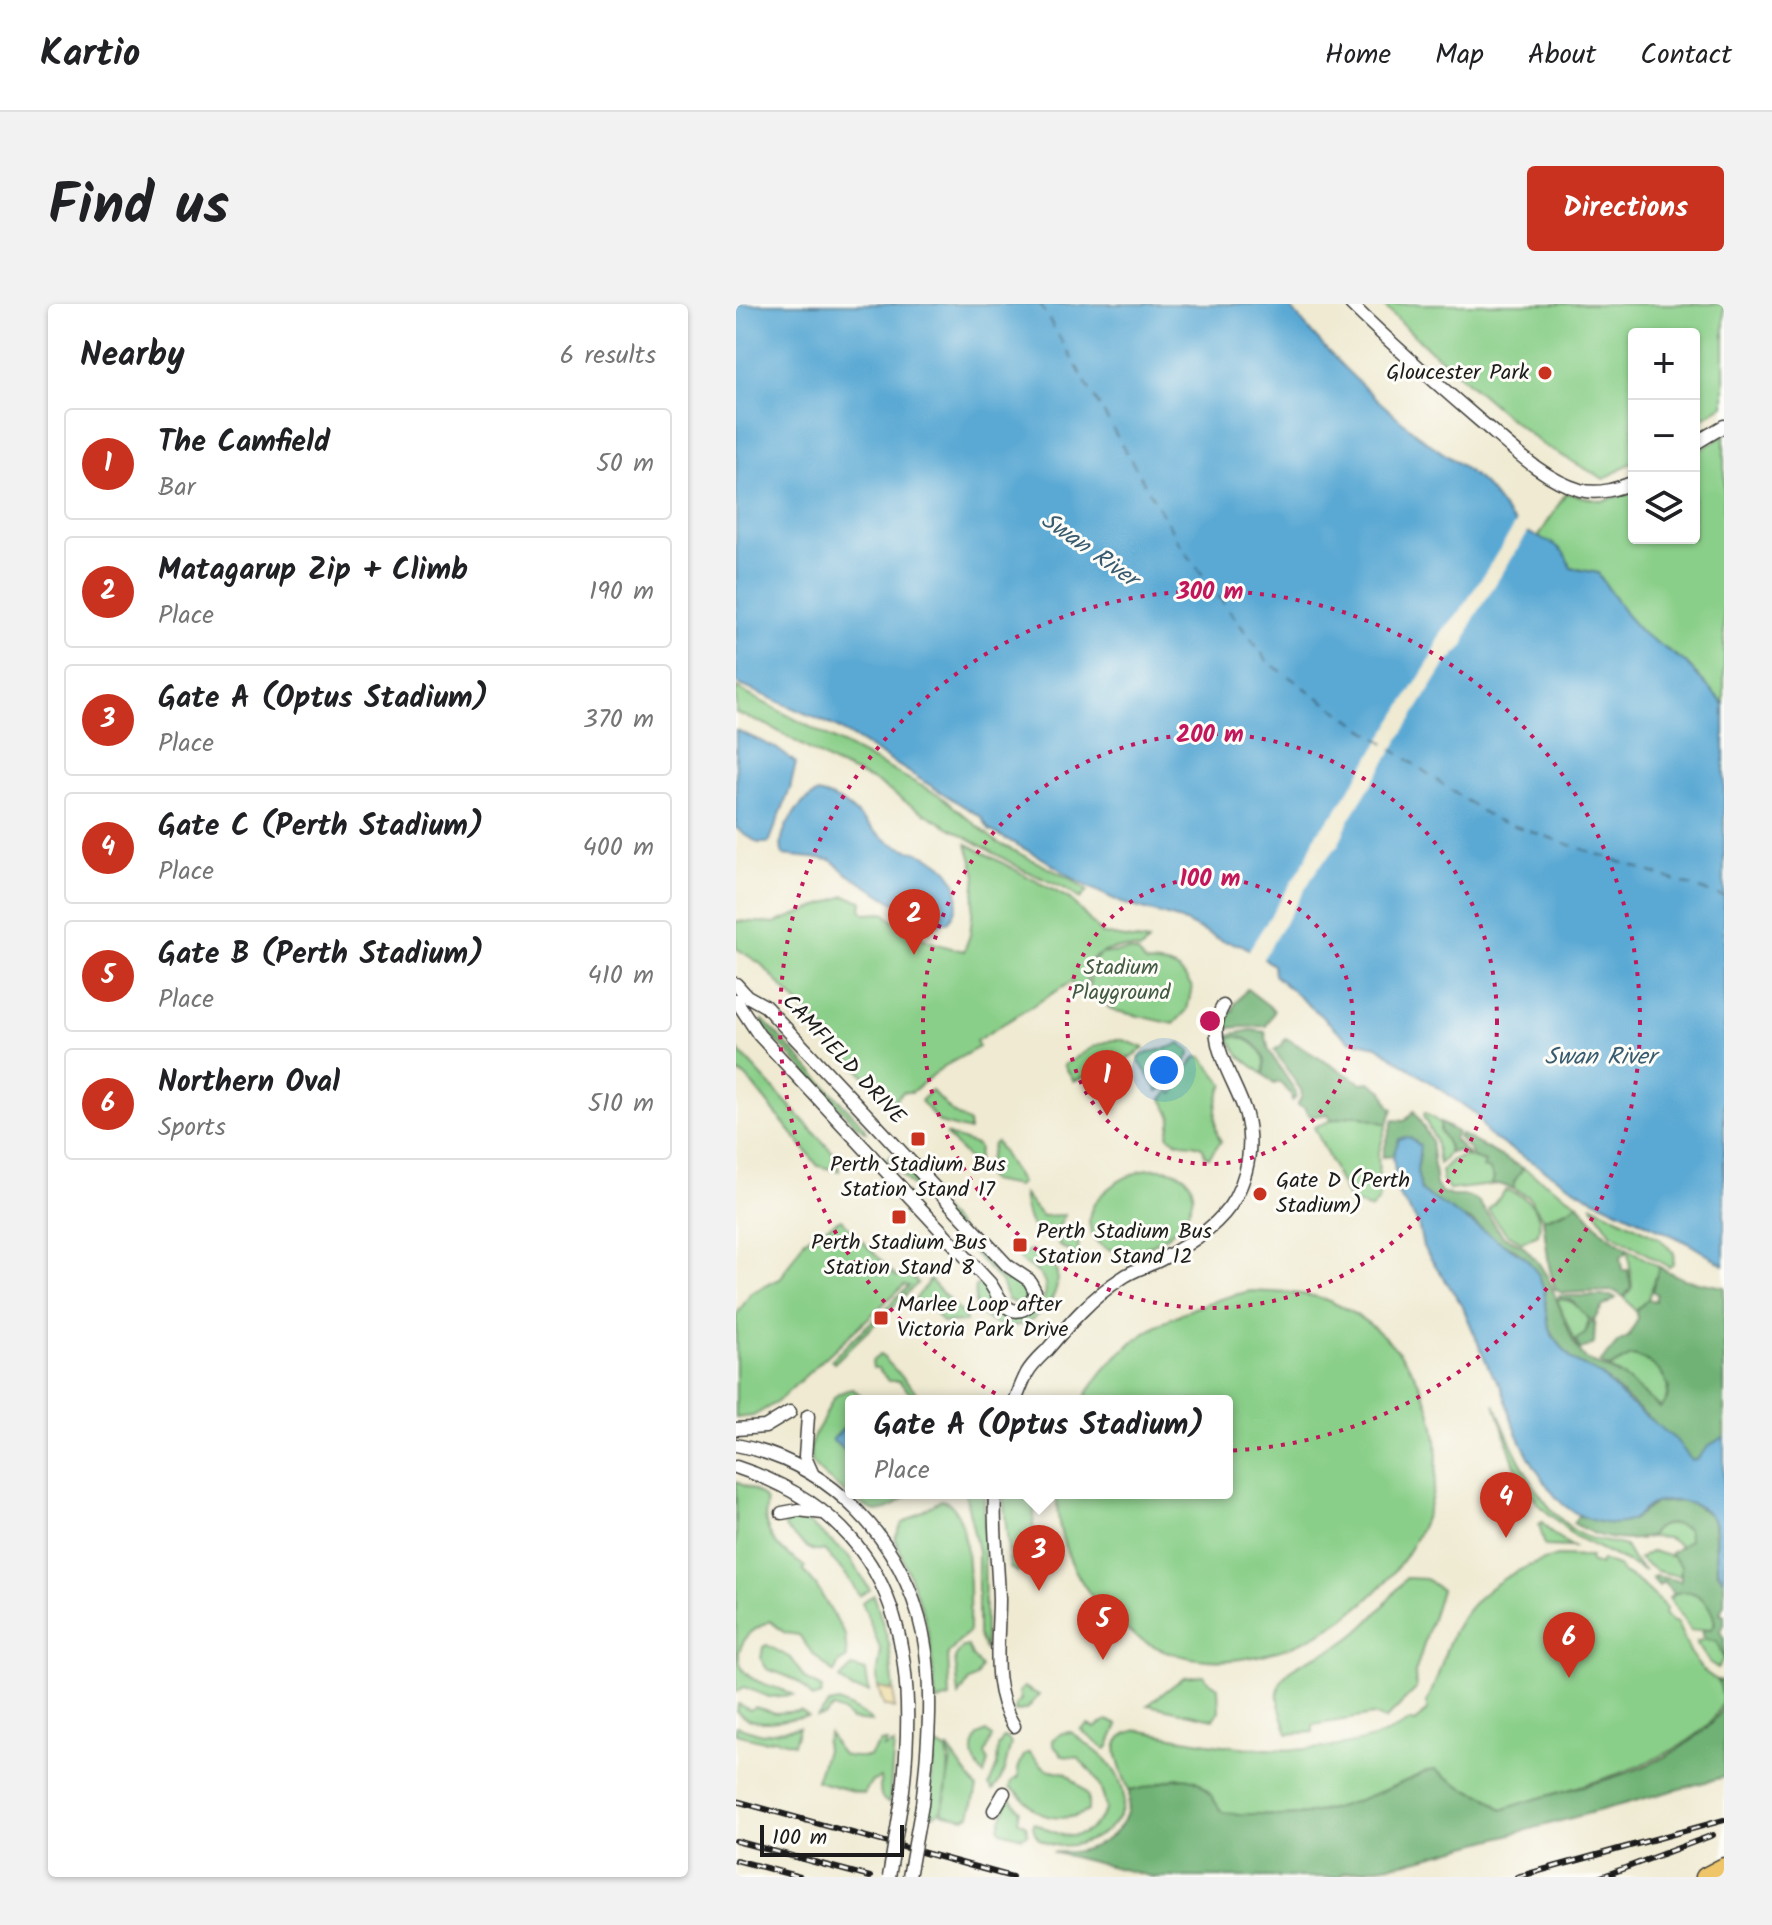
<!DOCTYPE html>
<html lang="en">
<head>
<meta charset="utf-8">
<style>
  body { margin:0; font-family:Kalam,sans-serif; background:#f2f2f2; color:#202124 }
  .controls { position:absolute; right:24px; top:24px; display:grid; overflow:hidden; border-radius:8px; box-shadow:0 2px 6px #0004 }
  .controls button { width:72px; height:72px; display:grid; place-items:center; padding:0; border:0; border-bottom:2px solid #e0e0e0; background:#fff; color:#202124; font:40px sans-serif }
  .scale { position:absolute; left:24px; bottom:20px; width:144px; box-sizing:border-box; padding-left:8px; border:4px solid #1c1c1c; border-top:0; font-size:22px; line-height:28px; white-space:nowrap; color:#1c1c1c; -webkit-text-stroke:6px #fdfcf7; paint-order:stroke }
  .you { position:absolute; left:428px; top:766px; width:28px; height:28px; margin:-20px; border:6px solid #fff; border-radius:50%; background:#1a73e8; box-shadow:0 0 0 12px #1a73e833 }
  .badge { display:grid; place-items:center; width:52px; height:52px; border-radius:50%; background:#c8321e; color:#fff; font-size:26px; font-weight:700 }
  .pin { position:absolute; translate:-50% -66px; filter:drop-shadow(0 2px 4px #0008) }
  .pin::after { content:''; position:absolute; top:42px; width:28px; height:24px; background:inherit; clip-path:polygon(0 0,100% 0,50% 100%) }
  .popup { position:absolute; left:109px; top:1091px; width:388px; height:104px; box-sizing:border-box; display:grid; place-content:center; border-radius:8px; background:#fff; filter:drop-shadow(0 2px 6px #0005); font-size:26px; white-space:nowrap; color:#757577 }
  .popup b { font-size:30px; color:#202124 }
  .popup::after { content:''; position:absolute; left:50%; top:100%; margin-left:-16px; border:16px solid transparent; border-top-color:#fff }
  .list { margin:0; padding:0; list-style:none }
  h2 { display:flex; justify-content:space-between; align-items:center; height:104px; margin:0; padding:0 32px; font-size:34px }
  h2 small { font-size:26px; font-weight:400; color:#757577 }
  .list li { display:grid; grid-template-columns:52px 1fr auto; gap:24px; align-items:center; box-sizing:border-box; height:112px; margin:0 16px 16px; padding:0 16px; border:2px solid #e0e0e0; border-radius:8px }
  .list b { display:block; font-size:30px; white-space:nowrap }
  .list p { margin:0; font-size:26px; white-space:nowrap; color:#757577 }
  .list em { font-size:26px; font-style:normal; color:#757577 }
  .icon { flex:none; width:44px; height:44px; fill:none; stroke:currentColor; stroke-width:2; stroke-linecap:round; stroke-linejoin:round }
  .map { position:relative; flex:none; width:988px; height:1573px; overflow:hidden; border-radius:8px }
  header { display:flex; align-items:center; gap:48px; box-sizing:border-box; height:112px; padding:0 40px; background:#fff; border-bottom:2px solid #e0e0e0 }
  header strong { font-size:38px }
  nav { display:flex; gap:44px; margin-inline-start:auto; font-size:28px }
  .intro { display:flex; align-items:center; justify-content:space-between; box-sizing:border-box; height:192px; padding:0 48px }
  h1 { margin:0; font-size:56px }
  .button { padding:20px 36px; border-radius:8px; background:#c8321e; color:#fff; font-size:28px; font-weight:700 }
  main { display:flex; gap:48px; padding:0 48px }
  aside { flex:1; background:#fff; border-radius:8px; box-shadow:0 2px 6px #0004 }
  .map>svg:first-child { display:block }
  .green { fill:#8acf89; stroke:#537652; stroke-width:2 }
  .forest { fill:#6fb275; stroke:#466748; stroke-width:2 }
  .sand { fill:#eeda9e; stroke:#857b5d; stroke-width:2 }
  .water { fill:#5aa9d4; stroke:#3b6278; stroke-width:2 }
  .pier { fill:#efead1 }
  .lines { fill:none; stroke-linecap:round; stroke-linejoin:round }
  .ferry { stroke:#385b6f; stroke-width:2; stroke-dasharray:10 8; stroke-linecap:butt }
  .minor-casing { stroke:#3c3b37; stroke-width:15 }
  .highway-casing { stroke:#3c3b37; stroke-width:21 }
  .minor { stroke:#fff; stroke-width:12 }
  .highway { stroke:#eec569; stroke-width:18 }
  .rail-casing { stroke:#1c1c1c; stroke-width:6 }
  .rail { stroke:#fdfcf7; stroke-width:3; stroke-dasharray:9; stroke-linecap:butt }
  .minor-bridge-casing { stroke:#3c3b37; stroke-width:15; stroke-linecap:butt }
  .minor-bridge { stroke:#fff; stroke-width:12 }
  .ring { fill:none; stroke:#c2185b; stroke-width:4; stroke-dasharray:4 8 }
  .poi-dot { fill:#c8321e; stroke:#fdfcf7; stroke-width:3 }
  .labels { text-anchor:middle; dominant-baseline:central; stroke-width:6; stroke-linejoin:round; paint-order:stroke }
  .poi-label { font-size:22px; fill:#1c1c1c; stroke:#fdfcf7; text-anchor:start }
  .park-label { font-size:22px; fill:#425b42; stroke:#fdfcf7 }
  .street-label { font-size:22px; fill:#1c1c1c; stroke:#fdfcf7 }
  .water-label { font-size:24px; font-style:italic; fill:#385b6f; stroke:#fdfcf7 }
  .centre { fill:#c2185b; stroke:#fdfcf7; stroke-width:4 }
  .ring-label { font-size:24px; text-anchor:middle; font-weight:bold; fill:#c2185b; stroke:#fdfcf7; stroke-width:6; stroke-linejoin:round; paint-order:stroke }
</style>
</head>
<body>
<header>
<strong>Kartio</strong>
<nav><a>Home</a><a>Map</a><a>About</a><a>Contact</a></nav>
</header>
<div class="intro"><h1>Find us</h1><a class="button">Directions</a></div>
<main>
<aside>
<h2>Nearby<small>6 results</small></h2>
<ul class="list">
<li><span class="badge">1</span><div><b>The Camfield</b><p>Bar</p></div><em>50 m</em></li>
<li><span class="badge">2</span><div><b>Matagarup Zip + Climb</b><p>Place</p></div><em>190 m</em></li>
<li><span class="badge">3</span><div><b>Gate A (Optus Stadium)</b><p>Place</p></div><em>370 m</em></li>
<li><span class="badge">4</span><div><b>Gate C (Perth Stadium)</b><p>Place</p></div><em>400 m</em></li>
<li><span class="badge">5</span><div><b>Gate B (Perth Stadium)</b><p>Place</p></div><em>410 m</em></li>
<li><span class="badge">6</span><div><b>Northern Oval</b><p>Sports</p></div><em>510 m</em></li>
</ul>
</aside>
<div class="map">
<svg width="988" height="1573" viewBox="0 0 988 1573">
  <rect width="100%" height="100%" fill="#fdfcf7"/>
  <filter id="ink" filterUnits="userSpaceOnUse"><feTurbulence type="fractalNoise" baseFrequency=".0125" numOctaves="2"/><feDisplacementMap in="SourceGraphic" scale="16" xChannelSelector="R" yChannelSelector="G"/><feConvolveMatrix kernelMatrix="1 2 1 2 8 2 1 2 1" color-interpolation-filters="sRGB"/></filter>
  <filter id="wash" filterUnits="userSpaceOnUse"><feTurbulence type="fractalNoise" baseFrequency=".006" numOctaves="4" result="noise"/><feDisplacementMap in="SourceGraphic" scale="32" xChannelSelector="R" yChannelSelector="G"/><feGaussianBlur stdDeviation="1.8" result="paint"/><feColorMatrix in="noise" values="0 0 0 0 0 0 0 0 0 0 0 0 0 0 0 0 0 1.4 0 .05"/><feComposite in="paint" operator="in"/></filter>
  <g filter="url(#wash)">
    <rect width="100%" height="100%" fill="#efead1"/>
    <path class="green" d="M646,0H988V101L958,120V30H898V157L868,175L807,141L773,114L685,38Z
      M988,131V400L949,358L905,328L889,310L862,269L835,264L830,256L803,232L830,189L865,197L898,188V234H958V150Z
      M0,384L203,491L262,539L333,574L351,587L344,595L330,585L286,565L176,502L140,478L97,459L31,421L0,409Z
      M231,540L334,595L366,630L412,638L405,646C385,642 368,644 353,658L350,682L338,681L335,678L240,737L243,743L207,763L176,788H167L158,797L148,793L25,660L0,644V617L39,619L109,592L126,597L125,605L129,610L148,609C172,631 196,640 228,647L234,631L240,571Z
      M393,647L402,649L410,659C436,661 442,660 456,683L451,706L438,720L376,706L353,686L355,660L364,650Z
      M27,716L127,821L130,828L119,820L26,721Z
      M500,732C519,737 533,750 527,770L504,752L493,734Z
      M376,736H387L409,744L360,774L349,772L338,777L328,761L359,742Z
      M444,739L454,746V751L438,775L434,765L426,767V776L430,784L422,787L403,757V753C417,745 430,747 444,739Z
      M0,744L101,853L103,867L82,862L17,781L9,772L0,768Z
      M460,753H466L488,781C479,791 476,826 485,837L473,853L469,852L467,844C455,836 442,844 432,831L436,813L426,795L433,787L437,789L441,786L442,778Z
      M195,786L217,809L233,819V827L204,819L185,797Z
      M689,809L704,819C704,837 724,843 703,860L699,835L687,812Z
      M619,811L651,820L642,851L644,895L636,905L616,898L611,892L578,823L607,812Z
      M209,830L241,841L243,845L240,863Z
      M260,838L285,879L281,882L254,877L249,870L257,840Z
      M155,851L269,974L288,982L291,989L288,997L282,1000L272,996L265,978L151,855Z
      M730,852L754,860L761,877L755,881L714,886L707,877L705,867L716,856Z
      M787,864L842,899L841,902L807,915L793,893L778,885V878Z
      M412,865C498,860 444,952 383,947C370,946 359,940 355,927C344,895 388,871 412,865Z
      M770,886C790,891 809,907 802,930L786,938L770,929L752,906Z
      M287,890L306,912L329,911L321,925L313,933C292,928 290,909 287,890Z
      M855,900L923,934L938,949L937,960L933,963L875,929Z
      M105,915L161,973L165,970L177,973L182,979L98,1059L95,1056L173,982L168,981L41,1098L17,1112L0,1114V1012L15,989L44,975L69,935Z
      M343,920L342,952L322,941L332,921Z
      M892,945L923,963L912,995L899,1007L889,994L896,983Z
      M293,946C365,962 282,1066 239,1002V983L247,978L266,1006L281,1014C301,1012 319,989 304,971C298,964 289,962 283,954Z
      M194,976L229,1013L230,1018L207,1019L192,1002L178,997Z
      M515,987C540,989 569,987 593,997C634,1014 669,1046 687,1087C738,1205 640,1324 527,1351C477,1363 430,1355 389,1325C347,1294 319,1241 321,1189H491V1097H347C381,1033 447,1002 515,987Z
      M821,995C839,996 842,1003 853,1015L849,1030L838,1037Z
      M144,1051L147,1053L189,1097H181L163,1077H153L142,1064H137L136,1057Z
      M895,1052C922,1055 942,1080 925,1104L888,1073L873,1064Z
      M117,1085L132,1097H115V1189H176C166,1195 155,1206 142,1207C129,1207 84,1170 75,1158C73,1136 77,1134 87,1116C96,1100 93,1089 117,1085Z
      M759,1100C774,1141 803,1205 842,1229C857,1238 873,1237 889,1242L897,1256L909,1267L838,1232L802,1200L778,1159Z
      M0,1178C52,1200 17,1199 35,1232C41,1245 58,1254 69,1263L67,1266L81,1283L109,1331L111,1354L103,1359L98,1369L76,1349L63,1331L49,1329L34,1317C18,1325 9,1330 3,1348C0,1381 40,1380 57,1391L33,1393L8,1383L0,1388Z
      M229,1189H248L249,1347L242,1330V1247Z
      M267,1189H300L297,1221L303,1258L299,1265L294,1259L286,1261L282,1268L274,1264Z
      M205,1196C238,1199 233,1301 233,1327L212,1350L214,1394L200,1398L194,1338L188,1310L159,1234L166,1220Z
      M51,1214L74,1220L112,1252L134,1286L123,1292L111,1272L88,1246C74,1252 63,1235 52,1227L49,1223Z
      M806,1218L817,1230L837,1243L809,1242L803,1220Z
      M938,1220L949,1223L954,1229L953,1236L946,1243L932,1234L914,1233C918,1221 927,1221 938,1220Z
      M916,1247L940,1254L945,1262L944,1272L921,1267L903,1255Z
      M821,1252L855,1253L854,1258L864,1261L866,1256L884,1263L886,1268C904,1277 916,1289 930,1304L929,1310L936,1318H940C949,1334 954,1354 967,1366C975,1374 984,1375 987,1388C988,1454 810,1489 766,1506L749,1492L728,1484L699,1466L692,1467C645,1488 594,1512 542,1512C536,1512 530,1510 523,1510C509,1510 500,1511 486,1508L470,1484L443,1473L422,1481L393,1487C386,1464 364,1433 402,1426C485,1444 598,1463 675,1417L679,1419L691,1406V1397C703,1375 707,1349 718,1327C739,1286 779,1264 821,1252Z
      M670,1274L690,1275L705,1286L679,1369L680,1385L649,1416L637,1411L577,1421V1428L552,1430C549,1418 540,1400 542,1388C545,1359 585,1353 604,1341C631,1324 651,1298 670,1274Z
      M946,1286C964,1288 983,1306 977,1324L955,1327L933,1294Z
      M138,1291L153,1340L158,1387L142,1384L141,1372L145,1347L126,1298Z
      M968,1335L981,1338L987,1355L982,1364L973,1358L960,1338Z
      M31,1341L56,1355L69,1375L86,1384L85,1391L76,1394C66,1375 50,1372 31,1365L25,1355L27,1343Z
      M232,1342L236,1352L245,1363L240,1373L232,1378L223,1392L219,1354L227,1343Z
      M116,1363L130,1367L133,1388L115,1385L104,1375Z
      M468,1371L470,1375L482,1383L483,1407L477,1415L412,1401L448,1373Z
      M288,1383L303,1391L291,1405L279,1408L280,1400L285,1396L283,1388Z
      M102,1398C110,1401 133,1413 136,1418L115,1416L107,1408L97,1404L88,1412L81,1413L93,1400Z
      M2,1400L14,1406L19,1403L40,1409L64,1407L72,1412C50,1415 19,1426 1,1408Z
      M371,1416L382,1421L372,1444L369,1445L345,1426L352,1421L359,1424Z
      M0,1422L26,1430L63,1423L58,1440L39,1435L28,1437L0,1430Z
      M250,1428L256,1433L249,1450L252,1457L248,1471C237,1460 233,1445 242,1432Z
      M335,1428C346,1437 359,1445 369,1455C437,1529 296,1570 297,1519C304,1520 308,1524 315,1527C341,1539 357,1528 370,1505C368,1491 362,1475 353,1465C349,1461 345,1459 343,1454L327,1452L317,1441V1436L326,1429Z
      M93,1429C105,1453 104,1453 132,1453L145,1438H151L148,1444L158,1440L153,1499C141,1495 145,1483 144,1474L135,1478L128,1490L80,1477L90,1446L89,1438Z
      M268,1433L271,1434L275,1440C270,1456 269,1474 257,1486L253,1481L261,1462L262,1443Z
      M199,1440L210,1446C215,1456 211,1497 205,1506C201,1511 198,1511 192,1511Z
      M211,1443L241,1484L234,1511L228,1514L206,1509L215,1456Z
      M293,1448L310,1465L330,1469L348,1487L352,1493V1507C337,1515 315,1517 300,1507C290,1500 286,1489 274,1484L276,1477L283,1473L282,1465L288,1451Z
      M275,1495L284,1506L282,1516L290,1521L292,1530L286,1533L265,1527L263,1523L272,1496Z"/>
    <path class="forest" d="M511,685L537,705L538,708L530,722L491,724L493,706L497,707L499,700Z
      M515,726L529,728L533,747L560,788V793L556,797L555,790L543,778L538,780L527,770C533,749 515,728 493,734L492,731Z
      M550,734L625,779L634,778L647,787L653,802L657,805L651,820L619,811L595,816L592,810L575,813L568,803L561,801L566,792L565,786L538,746L545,742Z
      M678,807L695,836L700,881L705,888L715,892H731L742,897L767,932L786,941L802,958L812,974L837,1037L846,1051L851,1056L888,1073L924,1104L931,1095L933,1083C926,1067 913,1054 895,1052L873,1064L864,1059L882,1038L892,1033L902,1015L899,1007L912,995L919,997L921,990L916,987L923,963L947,975L988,983V1133L974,1141L961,1156H955L944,1142L865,1071L836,1056L817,1031L812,1018L808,986L802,970L779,945L762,938L734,916L718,910L685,887L681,867L684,851L659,846L657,852L646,853L657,816L669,817Z
      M704,819L721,828L718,835L734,853L721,847L712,850L713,843L704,827Z
      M724,830L787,864L778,878V885L763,880L755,881L758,874L754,866L747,864L749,858L737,854L734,846L722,833Z
      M842,899L866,927L890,944V949L884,953L886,966H892L895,983L888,993L878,987L826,989L819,985L813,962L807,915L830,907Z
      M823,992H875L880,994L866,1003L858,1016L853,1015L835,996L822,995Z
      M854,1018H859L858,1040L845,1046L839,1036L849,1030Z
      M947,1197L955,1199L974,1211L978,1220L981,1267L988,1277V1300L984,1309L988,1311V1320L984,1327L988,1334V1356L981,1338L968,1335L966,1326H974L979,1321C977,1298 954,1277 933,1294L937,1289L927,1278L923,1282L916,1274L919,1272L945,1277V1262L934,1250L953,1236L952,1226C939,1217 921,1218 914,1233C886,1239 862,1235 837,1219L842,1212L865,1218L896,1216L919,1199Z
      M982,1376L988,1377V1473L672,1558L608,1569L601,1573H417L316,1548C355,1551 396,1532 393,1487C417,1485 447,1463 467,1482C475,1489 480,1500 486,1508C500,1511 510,1510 523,1510C530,1510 536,1512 542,1512C595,1512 645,1488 692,1467L699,1466L728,1484L749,1492L766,1506C834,1480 915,1476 970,1424C975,1419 983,1413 986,1405C988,1395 985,1385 982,1376Z"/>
    <path class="sand" d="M142,1384L158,1387V1405L148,1402Z"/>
    <path class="water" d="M0,0H552C589,48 634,91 681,130C702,147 726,160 745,178C761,192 768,211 785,224C797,234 817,235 827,248C831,252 832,259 835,264L862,269L889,310L905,328L949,358L988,400V961L950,938L850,891L752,831L740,810L641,742L613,736L538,671L537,661L506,641L487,637L445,616L386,599L344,579L308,555L253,526L245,513L100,423L0,379Z
      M0,426L40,444L60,459L54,485L33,539H22L0,524Z
      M82,489C119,498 124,519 152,537C167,547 185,547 198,556C223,571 229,596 212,618L198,621L176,610L110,569L95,556L47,551C39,529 63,497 82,489Z
      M669,833L675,834L684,842L681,867L685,887L790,954L802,970L808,986L812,1018L816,1031L836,1056L865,1071L892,1098L940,1136L955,1156L961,1155L974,1141L988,1133V1277C973,1257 988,1229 975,1212C963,1197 935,1194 918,1199C908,1203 902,1213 893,1217C874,1225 844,1214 829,1202C810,1186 786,1143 777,1119C770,1102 769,1082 755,1069L726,1001L687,943L682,919L662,890L657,852L663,835Z
      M115,1117V1152L96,1136Z"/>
    <path class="pier" d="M782,216L794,225L737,316L728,342L709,361L612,518L602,542L582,564L525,658L511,649L570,555L580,530L600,507L696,353L705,329L724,308Z"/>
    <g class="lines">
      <path class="ferry" d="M304,0L445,242L532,358L755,514L988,593"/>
    </g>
  </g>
  <g filter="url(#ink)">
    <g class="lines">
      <defs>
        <path id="minor" d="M615,0C656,41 700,79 743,116C773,141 806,175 844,186C863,191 881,185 898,178
          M958,140L988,122
          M0,680L11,692L29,702L272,962L293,976L299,987L295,1000C275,1018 264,996 254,979L23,731L0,696
          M279,1097C283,1088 286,1078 291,1069C296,1060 304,1053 311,1046C333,1020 356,993 386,974C397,966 412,962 424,956C451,942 485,920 499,894C513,868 517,840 510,811C501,777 466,736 487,702
          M72,1112L69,1153L77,1171
          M0,1125L29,1123L54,1108
          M0,1141C95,1159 167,1236 187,1330C198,1384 192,1446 186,1501
          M0,1163C162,1216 184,1343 166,1495
          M259,1189C257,1224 262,1259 263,1295C263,1338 254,1384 278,1422
          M46,1209L62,1206L87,1209
          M258,1506L268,1489"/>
        <path id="highway" d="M969,1573L988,1563"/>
      </defs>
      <use href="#minor" class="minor-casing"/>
      <use href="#highway" class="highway-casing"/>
      <use href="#minor" class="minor"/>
      <use href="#highway" class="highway"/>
      <defs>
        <path id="rail" d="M0,1497L276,1573
          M0,1537L134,1573
          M0,1556L64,1573
          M781,1573L988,1516
          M865,1573L977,1531"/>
      </defs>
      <use href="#rail" class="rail-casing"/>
      <use href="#rail" class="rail"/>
      <defs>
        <path id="minor-bridge" d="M153,1573L166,1495
          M173,1573L186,1501"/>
      </defs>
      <use href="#minor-bridge" class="minor-bridge-casing"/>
      <use href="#minor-bridge" class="minor-bridge"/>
    </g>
  </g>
  <g class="ring">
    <circle cx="474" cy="717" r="143"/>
    <circle cx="474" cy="717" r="287"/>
    <circle cx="474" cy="717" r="430"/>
  </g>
  <g class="poi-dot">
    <circle cx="809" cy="69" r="8"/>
    <rect x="174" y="827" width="16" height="16" rx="4"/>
    <circle cx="524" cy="890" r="8"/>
    <rect x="155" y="905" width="16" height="16" rx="4"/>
    <rect x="276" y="933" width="16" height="16" rx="4"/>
    <rect x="137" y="1006" width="16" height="16" rx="4"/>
  </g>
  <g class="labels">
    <g class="poi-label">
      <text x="793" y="69" text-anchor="end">Gloucester Park</text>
      <text x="182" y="861" text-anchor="middle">Perth Stadium Bus<tspan x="182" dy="25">Station Stand 17</tspan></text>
      <text x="540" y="877">Gate D (Perth<tspan x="540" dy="25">Stadium)</tspan></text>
      <text x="300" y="928">Perth Stadium Bus<tspan x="300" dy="25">Station Stand 12</tspan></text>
      <text x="163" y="939" text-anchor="middle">Perth Stadium Bus<tspan x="163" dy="25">Station Stand 8</tspan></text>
      <text x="161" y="1001">Marlee Loop after<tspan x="161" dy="25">Victoria Park Drive</tspan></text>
    </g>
    <g class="park-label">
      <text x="385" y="664">Stadium<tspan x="385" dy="25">Playground</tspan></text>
    </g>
    <g class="street-label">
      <text transform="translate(107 756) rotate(47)">CAMFIELD DRIVE</text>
    </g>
    <g class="water-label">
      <text transform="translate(353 246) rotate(35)">Swan River</text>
      <text x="864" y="753">Swan River</text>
    </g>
  </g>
  <circle cx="474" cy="717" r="12" class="centre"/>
  <g class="ring-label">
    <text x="474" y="295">300 m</text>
    <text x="474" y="438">200 m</text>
    <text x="474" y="582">100 m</text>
  </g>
</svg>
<div class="controls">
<button>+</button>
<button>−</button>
<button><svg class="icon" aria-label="layers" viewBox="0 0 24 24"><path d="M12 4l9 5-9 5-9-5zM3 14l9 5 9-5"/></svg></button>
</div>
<div class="scale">100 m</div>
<div class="you"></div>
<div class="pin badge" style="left:371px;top:812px">1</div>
<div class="pin badge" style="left:178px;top:651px">2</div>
<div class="pin badge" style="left:303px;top:1287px">3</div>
<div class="popup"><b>Gate A (Optus Stadium)</b>Place</div>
<div class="pin badge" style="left:770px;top:1234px">4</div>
<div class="pin badge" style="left:367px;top:1356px">5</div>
<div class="pin badge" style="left:833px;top:1374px">6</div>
</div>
</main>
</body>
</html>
